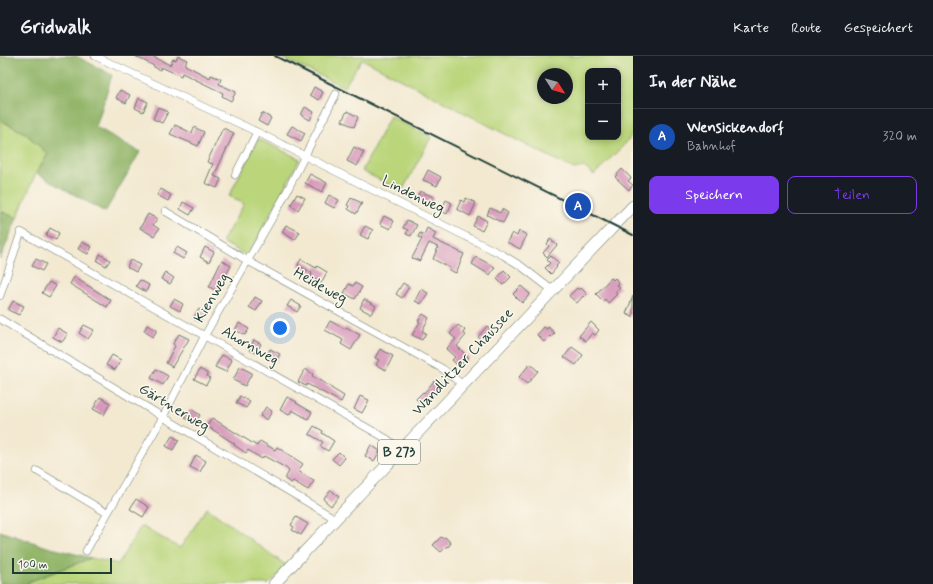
<!DOCTYPE html>
<html lang="de">
<head>
<meta charset="utf-8">
<style>
  body { margin:0; font-family:Mynerve,sans-serif; background:#242831; color:#f1f3f6 }
  .controls { position:absolute; right:12px; top:12px; display:grid; overflow:hidden; border-radius:8px; box-shadow:0 2px 6px #0003 }
  .controls button { width:36px; height:36px; display:grid; place-items:center; padding:0; border:0; border-bottom:1px solid #363941; background:#171b24; color:#f1f3f6; font:20px sans-serif }
  .compass { position:absolute; left:537px; top:12px; width:36px; height:36px; border-radius:50%; background:#171b24; box-shadow:0 2px 6px #0003; rotate:127deg }
  .scale { position:absolute; left:12px; bottom:10px; width:100px; box-sizing:border-box; padding-left:4px; border:2px solid #1f3d34; border-top:0; font-size:11px; line-height:14px; white-space:nowrap; color:#1f3d34; -webkit-text-stroke:3px #fbf7ec; paint-order:stroke }
  .you { position:absolute; left:280px; top:272px; width:14px; height:14px; margin:-10px; border:3px solid #fff; border-radius:50%; background:#1a73e8; box-shadow:0 0 0 6px #1a73e833 }
  .badge { display:grid; place-items:center; width:26px; height:26px; border-radius:50%; background:#7c3aed; color:#fff; font-size:13px; font-weight:700 }
  .pin { position:absolute; translate:-50% -50%; border:2px solid #fff; box-shadow:0 1px 4px #0006 }
  .list { margin:0; padding:0; list-style:none }
  h2 { display:flex; justify-content:space-between; align-items:center; height:52px; margin:0; padding:0 16px; font-size:17px }
  h2 small { font-size:13px; font-weight:400; color:#9ea1a6 }
  .list li { display:grid; grid-template-columns:26px 1fr auto; gap:12px; align-items:center; box-sizing:border-box; height:56px; padding:0 16px; border-top:1px solid #363941 }
  .list b { display:block; font-size:15px; white-space:nowrap }
  .list p { margin:0; font-size:13px; white-space:nowrap; color:#9ea1a6 }
  .list em { font-size:13px; font-style:normal; color:#9ea1a6 }
  .actions { display:flex; gap:8px; padding:12px 16px }
  .actions a { flex:1; padding:9px 0; border:1px solid #7c3aed; border-radius:8px; text-align:center; font-size:14px; color:#7c3aed }
  .actions .main { background:#7c3aed; color:#fff }
  .map { position:relative; flex:none; width:633px; height:528px; overflow:hidden }
  header { display:flex; align-items:center; gap:24px; box-sizing:border-box; height:56px; padding:0 20px; background:#171b24; border-bottom:1px solid #363941 }
  header strong { font-size:19px }
  nav { display:flex; gap:22px; margin-inline-start:auto; font-size:14px }
  main { display:flex }
  aside { flex:1; background:#171b24 }
  .map>svg:first-child { display:block }
  .green { fill:#bad57a; stroke:#6c8957; fill-rule:evenodd }
  .forest { fill:#93b66a; stroke:#597a4f }
  .building { fill:#d798ba }
  .lines { fill:none; stroke-linecap:round; stroke-linejoin:round }
  .minor-casing { stroke:#69796b; stroke-width:8 }
  .primary-casing { stroke:#69796b; stroke-width:12 }
  .minor { stroke:#fff; stroke-width:7 }
  .primary { stroke:#fff; stroke-width:11 }
  .rail { stroke:#1f3d34; stroke-width:2 }
  .labels { text-anchor:middle; dominant-baseline:central; stroke-width:3; stroke-linejoin:round; paint-order:stroke }
  .shield { fill:#fbf7ec; stroke:#61756b; stroke-width:1 }
  .shield-label { font-size:14px; font-weight:bold; fill:#1f3d34 }
  .street-label { font-size:15px; fill:#1f3d34; stroke:#fbf7ec }
</style>
</head>
<body>
<header>
<strong>Gridwalk</strong>
<nav><a>Karte</a><a>Route</a><a>Gespeichert</a></nav>
</header>
<main>
<div class="map">
<svg width="633" height="528" viewBox="0 0 633 528">
  <rect width="100%" height="100%" fill="#fbf7ec"/>
  <filter id="ink" filterUnits="userSpaceOnUse"><feTurbulence type="fractalNoise" baseFrequency=".025" numOctaves="2"/><feDisplacementMap in="SourceGraphic" scale="8" xChannelSelector="R" yChannelSelector="G"/><feConvolveMatrix kernelMatrix="1 2 1 2 8 2 1 2 1" color-interpolation-filters="sRGB"/></filter>
  <filter id="wash" filterUnits="userSpaceOnUse"><feTurbulence type="fractalNoise" baseFrequency=".012" numOctaves="4" result="noise"/><feDisplacementMap in="SourceGraphic" scale="16" xChannelSelector="R" yChannelSelector="G"/><feGaussianBlur stdDeviation="0.9" result="paint"/><feColorMatrix in="noise" values="0 0 0 0 0 0 0 0 0 0 0 0 0 0 0 0 0 1.4 0 .05"/><feComposite in="paint" operator="in"/></filter>
  <g filter="url(#wash)">
    <rect width="100%" height="100%" fill="#f3e9d1"/>
    <path class="green" d="M278,0H633V77L625,88L594,119L584,111L574,113L503,77L362,3L344,31ZM588,15H618V81H588ZM543,18H567V42H543Z
      M390,60L431,81L402,135L362,115Z
      M0,64L25,77L48,98L36,117L17,162L0,155Z
      M258,83L300,103L248,200L222,186L244,148L229,140Z
      M207,452L287,510L269,528H27L28,526L91,502L118,508L141,470L180,492Z"/>
    <path class="forest" d="M0,0H76L112,19L96,71L140,96L105,156L36,117L48,98L25,77L0,64Z
      M0,155L17,162L0,203Z
      M0,475L47,491L91,502L28,526L27,528H0Z"/>
    <g id="blocks">
      <path class="building" d="M135,0H152L170,9L173,3L176,4L178,0L187,4L185,9L210,22L211,19L221,23L219,28L236,36L231,45L222,40L223,37L182,17L181,20L161,11L160,14L154,11V10Z
        M314,31L323,36L319,44L310,39Z
        M120,34L130,39L126,47L116,42Z
        M139,42L148,46L143,56L135,52Z
        M158,51L168,56L162,67L153,63Z
        M305,51L314,56L310,64L301,59Z
        M347,55L358,61L354,71L342,65Z
        M262,57L271,62L267,70L258,65Z
        M175,69L192,77L194,71L204,76L198,90L170,78Z
        M292,70L305,77L301,85L287,78Z
        M223,72L234,77L214,120L221,123L217,132L205,127L213,108L207,106Z
        M354,91L364,96L357,110L347,105Z
        M622,113L631,122L628,125L633,129L629,134L615,121Z
        M428,114L441,121L437,130L423,124Z
        M310,118L327,127L322,136L305,127Z
        M161,133L171,139L168,145L157,139Z
        M420,135L434,141L430,150L416,144Z
        M297,138L305,142L298,154L291,149Z
        M329,139L339,144L334,152L325,147Z
        M351,142L362,147L356,158L348,153L349,150L347,149Z
        M466,142L476,147L470,160L457,153L461,144L464,146Z
        M446,144L452,147L447,158L441,155Z
        M183,146L194,152L190,159L180,153Z
        M490,152L500,157L502,153L508,157L503,167L487,159Z
        M148,158L157,163L153,169L159,173L154,180L140,172Z
        M384,160L394,165L390,173L380,168Z
        M478,160L487,165L482,175L473,170Z
        M407,164L417,169L411,180L406,178L408,174L403,172Z
        M286,169L300,176L295,184L282,176Z
        M365,170L373,174L368,183L360,179Z
        M50,172L59,177L56,184L46,179Z
        M427,172L436,177L433,183L464,198L456,217L449,214L450,212L433,203L438,191L429,187L420,205L412,202L422,183L418,181L420,177L424,179Z
        M519,175L527,179L520,193L507,186L512,177L517,180Z
        M550,183L557,189L547,201L543,197L549,190L547,188Z
        M82,186L92,191L88,198L78,193Z
        M177,191L187,197L183,203L173,197Z
        M205,191L214,196L209,206L200,201Z
        M100,198L110,204L106,210L97,205Z
        M551,200L559,207L556,210L557,211L551,218L545,212L550,207L547,204Z
        M476,201L495,211L490,219L472,208Z
        M36,203L46,208L42,215L32,210Z
        M301,203L316,212L317,210L327,216L321,227L311,221L312,217L298,209Z
        M130,204L140,209L136,216L127,211Z
        M222,204L231,210L217,235L209,231Z
        M504,214L511,221L503,229L497,223Z
        M165,216L174,222L170,228L161,223Z
        M74,221L111,244L107,251L70,228Z
        M611,222L613,224L615,222L619,227L617,229L620,232L615,236L617,238L608,247L605,243L603,245L596,238Z
        M140,224L149,229L146,236L136,230Z
        M49,226L56,230L49,241L42,237Z
        M355,227L362,231L355,243L344,237L349,228L353,230Z
        M403,227L409,231L402,242L396,238Z
        M521,230L530,238L522,247L513,238Z
        M577,232L579,234L581,232L587,238L584,241L583,240L577,247L569,240Z
        M421,233L428,237L421,248L415,245Z
        M633,240V261L626,258Z
        M255,241L262,245L256,255L249,251Z
        M174,243L183,248L180,255L170,250Z
        M364,243L376,250L371,258L360,252Z
        M291,244L301,250L297,256L287,250Z
        M13,245L24,250L19,259L8,254Z
        M199,253L205,257L199,266L193,262Z
        M423,258L429,262L422,275L426,277L422,284L412,279L420,266L418,265Z
        M330,265L345,273L346,271L360,279L351,294L341,288L343,284L325,274Z
        M591,266L599,274L595,279L592,277L586,285L579,280Z
        M239,267L249,273L245,279L235,274Z
        M84,269L94,274L88,283L79,277Z
        M147,269L157,274L153,281L144,275Z
        M458,269L465,274L463,277L466,279L457,290L469,302L459,311L452,304L455,301L446,293L456,283L450,278Z
        M487,270L493,275L483,286L478,281Z
        M544,271L547,273L548,271L555,277L551,281L550,280L544,286L537,279Z
        M58,272L68,278L62,286L53,281Z
        M179,278L189,283L172,311L166,307L175,290L173,288Z
        M254,284L261,288L256,297L249,294Z
        M572,291L583,299L576,309L564,301Z
        M270,293L280,298L276,305L267,300Z
        M380,293L393,300L386,314L376,309L379,304L375,302Z
        M112,299L121,304L115,314L106,309Z
        M222,299L232,304L226,316L215,311Z
        M530,308L538,315L527,328L519,321Z
        M240,311L252,317L245,330L233,324Z
        M156,313L168,320L163,329L151,322Z
        M200,313L208,318L207,320L210,322L206,329L194,323Z
        M305,313L313,318L312,320L331,331V332L344,340L341,346L307,328L306,330L298,326Z
        M434,325L441,330L422,349L416,343L423,336L424,337Z
        M240,340L250,346L246,352L236,347Z
        M360,340L369,344L362,357L354,353Z
        M100,341L110,347L104,359L93,353Z
        M287,341L297,346L296,347L312,356L308,363L292,354L289,359L280,354Z
        M266,351L272,355L267,364L260,360Z
        M191,353L200,359L195,368L185,362Z
        M212,362L257,390L260,385L275,394L277,391L303,408L298,415L314,425L308,434L293,425L291,427L285,423L289,415L286,412L264,400L262,403L248,394L246,397L234,389L235,388L207,370Z
        M314,370L323,375L322,377L334,385L328,395L320,390L323,386L309,378Z
        M172,380L179,384L173,394L166,390Z
        M371,389L380,395L374,405L365,400Z
        M339,396L345,402L339,409L332,403Z
        M196,399L206,405L200,416L190,411Z
        M331,434L339,441L331,450L323,443Z
        M136,443L149,451L143,461L130,453Z
        M296,461L308,468L301,479L292,474L294,471L291,469Z
        M441,481L443,483L445,481L451,487L448,491L447,490L441,496L433,489Z"/>
    </g>
  </g>
  <g filter="url(#ink)">
    <use href="#blocks" fill-opacity="0" stroke="#69796b" stroke-width="1"/>
    <g class="lines">
      <defs>
        <path id="minor" d="M95,0L257,76L503,199L521,210L552,234
          M235,119L257,76
          M165,155L248,205L443,313L463,329
          M0,240L21,176L387,383L401,394
          M0,263L163,361L329,459L335,464
          M37,415L107,457
          M86,495L163,361L205,279L283,143L336,38"/>
        <path id="primary" d="M274,528L633,150"/>
      </defs>
      <use href="#minor" class="minor-casing"/>
      <use href="#primary" class="primary-casing"/>
      <use href="#minor" class="minor"/>
      <use href="#primary" class="primary"/>
      <path class="rail" d="M275,0L633,179"/>
    </g>
  </g>
  <g class="labels">
    <rect class="shield" x="378" y="384" width="42" height="24" rx="3"/>
    <g class="shield-label">
      <text x="399" y="396">B 273</text>
    </g>
    <g class="street-label">
      <text transform="translate(413 139) rotate(26)">Lindenweg</text>
      <text transform="translate(320 230) rotate(29)">Heideweg</text>
      <text transform="translate(212 242) rotate(-60)">Kienweg</text>
      <text transform="translate(250 290) rotate(30)">Ahornweg</text>
      <text transform="translate(463 306) rotate(-47)">Wandlitzer Chaussee</text>
      <text transform="translate(174 352) rotate(31)">Gärtnerweg</text>
    </g>
  </g>
</svg>
<div class="controls">
<button>+</button>
<button>−</button>
</div>
<svg class="compass" viewBox="-18 -18 36 36"><path d="M0-13l5 13h-10z" fill="#e53935"/><path d="M0 13l5-13h-10z" fill="#9ea1a6"/></svg>
<div class="scale">100 m</div>
<div class="you"></div>
<div class="pin badge" style="left:578px;top:150px;background:#1a4fb4">A</div>
</div>
<aside>
<h2>In der Nähe<small></small></h2>
<ul class="list">
<li><span class="badge" style="background:#1a4fb4">A</span><div><b>Wensickendorf</b><p>Bahnhof</p></div><em>320 m</em></li>
</ul>
<div class="actions"><a class="main">Speichern</a><a>Teilen</a></div>
</aside>
</main>
</body>
</html>
